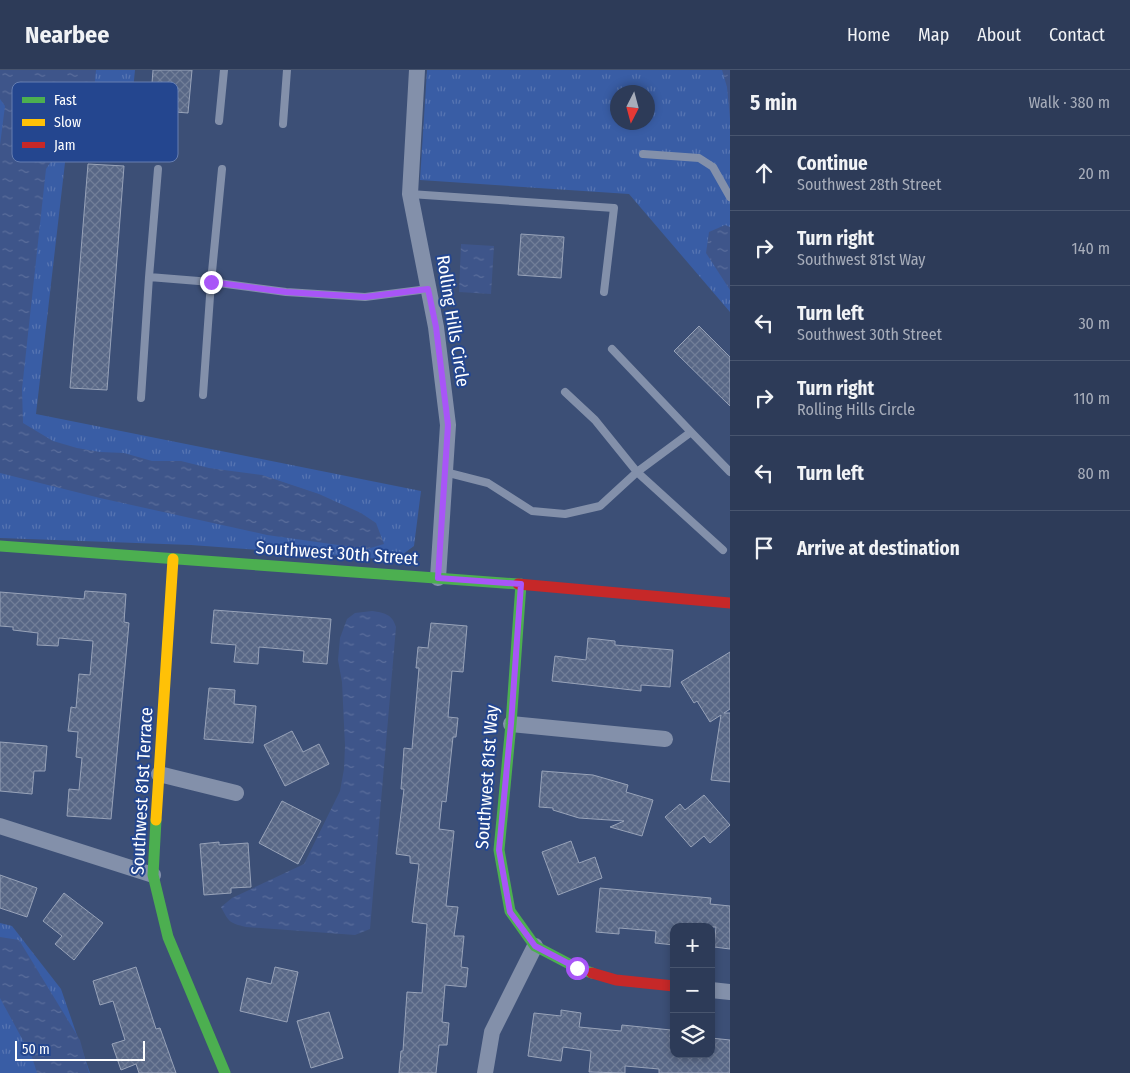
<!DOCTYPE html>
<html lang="en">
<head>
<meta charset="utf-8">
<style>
  body { margin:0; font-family:"Fira Sans Condensed",sans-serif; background:#394661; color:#f1f3f6 }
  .controls { position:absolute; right:15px; bottom:15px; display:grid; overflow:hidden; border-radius:10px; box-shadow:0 2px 8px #0003 }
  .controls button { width:45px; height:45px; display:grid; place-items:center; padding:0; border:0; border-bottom:1px solid #48556e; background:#2d3b58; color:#f1f3f6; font:25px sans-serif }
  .compass { position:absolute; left:610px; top:15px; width:45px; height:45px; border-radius:50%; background:#2d3b58; box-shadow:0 2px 8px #0003; rotate:186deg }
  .scale { position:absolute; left:15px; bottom:12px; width:130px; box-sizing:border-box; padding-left:5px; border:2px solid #fff; border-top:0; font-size:14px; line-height:18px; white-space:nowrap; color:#fff; -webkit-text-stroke:4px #24468f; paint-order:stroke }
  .stop { position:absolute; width:15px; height:15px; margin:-11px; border:4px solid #a855f7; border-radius:50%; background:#fff }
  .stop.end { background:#a855f7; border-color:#fff; box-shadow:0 1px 5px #0008 }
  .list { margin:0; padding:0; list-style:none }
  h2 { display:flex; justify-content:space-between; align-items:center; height:65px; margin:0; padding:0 20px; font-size:21px }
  h2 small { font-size:16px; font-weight:400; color:#a7adba }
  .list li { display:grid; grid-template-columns:32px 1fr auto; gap:15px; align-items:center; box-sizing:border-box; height:75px; padding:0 20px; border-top:1px solid #48556e }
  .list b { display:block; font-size:19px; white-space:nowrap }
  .list p { margin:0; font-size:16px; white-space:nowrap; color:#a7adba }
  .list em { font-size:16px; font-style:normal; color:#a7adba }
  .icon { flex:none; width:28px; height:28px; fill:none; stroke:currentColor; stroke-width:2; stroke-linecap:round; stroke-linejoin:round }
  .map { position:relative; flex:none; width:730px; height:1003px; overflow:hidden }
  header { display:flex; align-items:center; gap:30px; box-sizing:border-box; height:70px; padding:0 25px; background:#2d3b58; border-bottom:1px solid #48556e }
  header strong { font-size:24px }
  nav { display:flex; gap:28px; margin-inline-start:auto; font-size:18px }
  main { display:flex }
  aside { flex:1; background:#2d3b58 }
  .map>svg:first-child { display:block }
  .grass { fill:url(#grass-tufts); fill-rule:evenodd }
  .water { fill:url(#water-ripples) }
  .building { fill:url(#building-cross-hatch); stroke:#98a3b9 }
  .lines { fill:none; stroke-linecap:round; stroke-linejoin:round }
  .lane { stroke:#8390aa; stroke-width:8 }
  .street { stroke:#8390aa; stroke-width:16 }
  .fast { stroke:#4caf50; stroke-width:11 }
  .slow { stroke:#ffc107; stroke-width:11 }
  .jam { stroke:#c62828; stroke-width:11 }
  .route { stroke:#a855f7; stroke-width:6 }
  .labels { text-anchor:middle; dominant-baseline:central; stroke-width:4; stroke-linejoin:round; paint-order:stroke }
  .street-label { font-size:18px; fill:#fff; stroke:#24468f }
  .key { fill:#24468f; stroke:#667eb1; stroke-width:1 }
  .key-label { font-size:14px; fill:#fff }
</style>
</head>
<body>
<header>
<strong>Nearbee</strong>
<nav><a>Home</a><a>Map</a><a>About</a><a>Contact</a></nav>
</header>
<main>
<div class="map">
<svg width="730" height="1003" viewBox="0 0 730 1003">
  <defs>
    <pattern id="grass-tufts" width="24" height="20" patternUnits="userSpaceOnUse" patternTransform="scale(1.25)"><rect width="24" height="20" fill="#395da5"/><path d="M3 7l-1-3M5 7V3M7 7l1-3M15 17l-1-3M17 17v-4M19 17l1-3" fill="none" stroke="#5775b2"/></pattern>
    <pattern id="water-ripples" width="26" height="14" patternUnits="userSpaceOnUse" patternTransform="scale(1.25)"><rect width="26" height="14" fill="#3e558a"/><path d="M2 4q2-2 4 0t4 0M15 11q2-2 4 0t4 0" fill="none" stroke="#5b6e9c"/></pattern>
    <pattern id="building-cross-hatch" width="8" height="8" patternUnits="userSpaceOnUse" patternTransform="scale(1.25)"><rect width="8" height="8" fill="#586786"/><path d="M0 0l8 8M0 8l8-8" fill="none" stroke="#717e98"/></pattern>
  </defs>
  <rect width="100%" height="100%" fill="#3c4f76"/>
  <path class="grass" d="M0,0H135L126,90L66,84L36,344L421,421L414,476L395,490L191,475L0,468Z
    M427,0H730V242L629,124L420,110ZM618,22H648V52H618Z
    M0,853L12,856L61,919L90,1003H0Z"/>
  <path class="water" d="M0,0H96L94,21L78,51L46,99L22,319L23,353L53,371L77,378L100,382L124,383L152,391H181L209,398L262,405L319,424L361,443L376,453L384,474L367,479L267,465L100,428L0,403V75L5,36L0,29Z
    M722,0H730V49L727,17Z
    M725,155L730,157V220L706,183L709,162Z
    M461,174L494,176L491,224L459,222Z
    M372,541C385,543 392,544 396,557L370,859L355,865L246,857C229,853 229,852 221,837L232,828L304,794L340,721L344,699L345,676L342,612L338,590L340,568L347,549L355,543Z
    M0,867L19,870L80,970L89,1003H37L32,987L0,928Z"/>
  <path class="building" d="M153,0H192L188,43L150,40Z
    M88,94L124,96L107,320L70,318Z
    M521,164L564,167L561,208L518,205Z
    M699,256L730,287V336L674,281Z
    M85,521L126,524L124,552L129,553L111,749L67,746L69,719L79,720L82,688L76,687L78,662L68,661L71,637L76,638L79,604L90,605L93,571L59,568L58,576L37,575L38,563L13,560V557L0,556V522L84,529Z
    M214,540L331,549L327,594L303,592L304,581L259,577L258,594L234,592L236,575L211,573Z
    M431,553L467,556L463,602L452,601L448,647L458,648L456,667H453L446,732L442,731L439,759L454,761L446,836L458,837L454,866H464L461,897L468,898L466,917L445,915L442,952L449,953L447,975H439L436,1003H399L401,981H403L407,922L422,923L427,854L412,852L419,794L410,793V786L396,784L404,719H401L404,678L412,679L419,598H416L418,577L428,578Z
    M588,568L615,571V575L673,580L670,617L641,615V621L552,611L555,586L586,590Z
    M730,582V639L724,643H730V712L711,710L721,645L710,652L697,631L694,633L681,612Z
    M209,618L235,620L234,634L256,636L253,673L204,669Z
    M292,661L303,682L319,674L329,694L285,716L264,675Z
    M0,672L47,676L45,701H34L32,724L0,721Z
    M542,701L593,705L628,715L626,722L653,730L642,766L610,757L624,751L579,748L553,740V738L539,737Z
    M704,725L730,755L710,773L704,766L691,777L665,747L680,734L685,740Z
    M282,731L321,751L298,794L259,773Z
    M571,771L579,793L595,787L602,808L558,825L542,782Z
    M219,772V775L248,773L251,817L231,818V823L204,825L200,774Z
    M0,805L37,818L27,847L0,838Z
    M600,818L711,828L710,834L730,836V879L714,877L716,857H674V875L655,873L656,861L619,858V864L596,862Z
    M64,823L103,853L74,890L55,874L62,866L43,851Z
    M136,897L156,959L160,958L176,1003H139L136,994L121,1000L112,974L125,970L113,931L100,935L93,911Z
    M275,897L298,902L287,952L240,941L247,908L271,914Z
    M561,940L581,943L579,957L621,961L622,955L671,960L670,967H674V984H711V968L730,970V1003H659V999L625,996V1003L589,1002L591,981L563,977L561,991L528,986L534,943L561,946Z
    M329,942L343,988L311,998L297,951Z"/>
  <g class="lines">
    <path class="lane" d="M219,51L224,0
      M283,54L287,0
      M643,84L699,88L713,97L730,127
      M158,99L149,207L211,212L286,222L365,227L428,219
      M410,124L614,138L604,222
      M612,279L691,362
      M565,322L595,350L637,402L691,362L730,402
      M203,325L211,212L222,99
      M141,328L149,207
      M445,402L488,413L532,441L565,444L600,436L637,402L723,480"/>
    <path class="street" d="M417,0L410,124L436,257L448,355L438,508
      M511,654L665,669
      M159,704L236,723
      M0,756L153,805
      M711,920L730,922
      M485,1003L492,962L535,876"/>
    <path class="fast" d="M0,476L518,514
      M521,514L511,654L499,780L510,841L535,876L577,898L592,903
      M156,750L153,805L168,867L225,1003"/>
    <path class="slow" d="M156,750L173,489"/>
    <path class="jam" d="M518,514L730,533
      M592,903L616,910L674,916"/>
  </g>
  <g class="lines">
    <path class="route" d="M211,212L286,222L365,227L428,219L436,257L448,355L438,508L521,514L511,654L499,780L510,842L535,876L577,898"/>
  </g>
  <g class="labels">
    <g class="street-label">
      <text transform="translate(453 251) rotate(81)">Rolling Hills Circle</text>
      <text transform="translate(337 483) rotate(4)">Southwest 30th Street</text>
      <text transform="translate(487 707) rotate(-86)">Southwest 81st Way</text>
      <text transform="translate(142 721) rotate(-87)">Southwest 81st Terrace</text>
    </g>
  </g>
  <rect x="12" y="12" width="166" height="80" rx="8" class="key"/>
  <rect x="22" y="27" width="23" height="6" fill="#4caf50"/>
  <rect x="22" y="49" width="23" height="7" fill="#ffc107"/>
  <rect x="22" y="72" width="23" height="6" fill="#c62828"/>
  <g class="key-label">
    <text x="54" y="35">Fast</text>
    <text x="54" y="57">Slow</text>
    <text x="54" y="80">Jam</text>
  </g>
</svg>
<div class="controls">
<button>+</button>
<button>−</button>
<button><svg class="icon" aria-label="layers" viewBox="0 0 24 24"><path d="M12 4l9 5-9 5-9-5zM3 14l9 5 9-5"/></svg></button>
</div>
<svg class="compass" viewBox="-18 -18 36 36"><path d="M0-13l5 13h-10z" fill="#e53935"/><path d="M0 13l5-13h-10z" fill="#a7adba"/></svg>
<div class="scale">50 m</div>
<div class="stop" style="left:577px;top:898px"></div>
<div class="stop end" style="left:211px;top:212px"></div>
</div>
<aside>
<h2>5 min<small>Walk · 380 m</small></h2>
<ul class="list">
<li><svg class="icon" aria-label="ahead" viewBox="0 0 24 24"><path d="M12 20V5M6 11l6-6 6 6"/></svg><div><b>Continue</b><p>Southwest 28th Street</p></div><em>20 m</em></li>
<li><svg class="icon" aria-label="right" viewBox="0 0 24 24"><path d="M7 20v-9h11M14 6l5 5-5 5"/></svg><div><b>Turn right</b><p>Southwest 81st Way</p></div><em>140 m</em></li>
<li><svg class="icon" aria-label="left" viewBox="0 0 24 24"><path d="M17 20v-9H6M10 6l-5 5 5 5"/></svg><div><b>Turn left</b><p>Southwest 30th Street</p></div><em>30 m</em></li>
<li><svg class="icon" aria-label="right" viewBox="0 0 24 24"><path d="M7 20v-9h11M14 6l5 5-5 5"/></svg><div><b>Turn right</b><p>Rolling Hills Circle</p></div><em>110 m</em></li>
<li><svg class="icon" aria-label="left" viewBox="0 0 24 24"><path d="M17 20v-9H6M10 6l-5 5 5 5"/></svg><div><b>Turn left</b></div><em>80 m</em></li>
<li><svg class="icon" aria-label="arrive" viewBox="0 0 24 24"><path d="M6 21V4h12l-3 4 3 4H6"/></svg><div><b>Arrive at destination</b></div></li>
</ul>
</aside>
</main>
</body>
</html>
